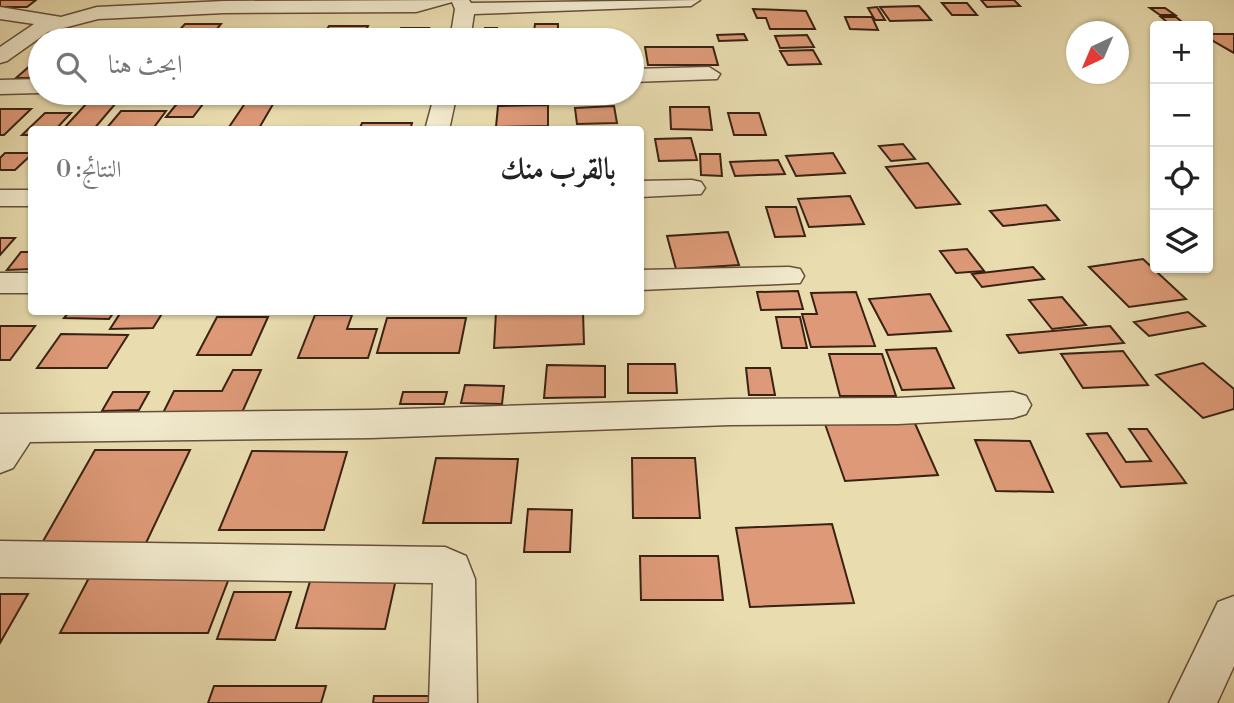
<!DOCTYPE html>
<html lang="ar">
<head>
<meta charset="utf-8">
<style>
  body { margin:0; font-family:"Libre Bodoni",Amiri,serif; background:#f2f2f2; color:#222; direction:rtl }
  .controls { position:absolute; right:21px; top:21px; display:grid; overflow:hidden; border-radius:7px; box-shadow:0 2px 5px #0004 }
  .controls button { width:63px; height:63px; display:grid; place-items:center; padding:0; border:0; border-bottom:2px solid #e0e0e0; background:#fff; color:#222; font:35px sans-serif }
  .compass { position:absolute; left:1066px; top:21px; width:63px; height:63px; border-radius:50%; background:#fff; box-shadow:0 2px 5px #0004; rotate:224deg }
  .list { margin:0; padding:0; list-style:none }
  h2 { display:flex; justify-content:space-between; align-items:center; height:91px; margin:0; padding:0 28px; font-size:30px }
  h2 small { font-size:23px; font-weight:400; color:#767676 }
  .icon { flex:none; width:38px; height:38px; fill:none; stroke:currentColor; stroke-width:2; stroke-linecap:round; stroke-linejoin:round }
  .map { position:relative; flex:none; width:1234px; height:703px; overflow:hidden; direction:ltr }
  .search { position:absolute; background:#fff; box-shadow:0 2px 5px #0004; left:28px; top:28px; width:616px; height:77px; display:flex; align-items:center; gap:18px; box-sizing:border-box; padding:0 24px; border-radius:38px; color:#767676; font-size:26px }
  .panel { position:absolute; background:#fff; box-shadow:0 2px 5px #0004; left:28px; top:126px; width:616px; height:189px; border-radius:7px; direction:rtl }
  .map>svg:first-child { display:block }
  .building { fill:#de9a78; stroke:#392113; stroke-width:2 }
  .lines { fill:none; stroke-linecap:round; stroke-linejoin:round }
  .minor-casing { stroke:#65503a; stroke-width:3 }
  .minor { fill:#f1e9cc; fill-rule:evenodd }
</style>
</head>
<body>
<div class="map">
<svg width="1234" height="703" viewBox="0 0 1234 703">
  <rect width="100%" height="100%" fill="#e9ddb0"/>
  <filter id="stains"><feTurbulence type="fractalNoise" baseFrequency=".00286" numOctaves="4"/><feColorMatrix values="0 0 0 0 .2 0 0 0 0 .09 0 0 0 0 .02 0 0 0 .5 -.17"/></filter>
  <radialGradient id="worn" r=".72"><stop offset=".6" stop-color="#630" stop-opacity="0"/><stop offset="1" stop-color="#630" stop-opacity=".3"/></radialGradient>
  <path class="building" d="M0,0H36L27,7H0Z
    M981,0H1014L1020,6L987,7Z
    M942,3H967L977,15H952Z
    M919,6L931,20L890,21L880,7Z
    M877,7L885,20H875L868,8Z
    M1150,8H1165L1175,15H1160Z
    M753,9L806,11L815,29H770L766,18H757Z
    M845,17H872L878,30L850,29Z
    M1161,17H1176L1187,26H1172Z
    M185,24H221L208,40H170Z
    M535,24H558V40H520L521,31H534Z
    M329,26H368L361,40H320Z
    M401,28H429L425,39H396Z
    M485,28H497L496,40H484Z
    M125,29H166L156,40H114Z
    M744,34L747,40L719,41L717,35Z
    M1208,34H1234V53L1208,38Z
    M807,35L814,47L780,48L775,36Z
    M645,47H713L718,65H648Z
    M813,50L821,64L788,65L780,51Z
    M40,57V78H16Z
    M248,99H276L258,130H227Z
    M180,100H206L193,117H166Z
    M87,103H116L93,130H62Z
    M548,105V126L496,127L498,106Z
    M614,106L617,123L577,124L575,108Z
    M670,107H709L712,130L671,129Z
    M0,109H31L4,135H0Z
    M121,111H166L152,130H105Z
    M45,113H71L55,130H32V135H22Z
    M728,113H759L766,135H734Z
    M362,123H412L410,130H359Z
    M691,138L697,160L659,161L655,139Z
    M903,144L915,159L891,161L879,146Z
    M5,153H32V154L15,170H0V158Z
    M833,153L845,173L796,176L786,156Z
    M700,154H720L722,176L701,175Z
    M778,160L785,174L735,176L730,162Z
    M928,163L960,204L916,208L886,167Z
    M850,196L864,224L809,227L798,199Z
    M1046,205L1059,220L1003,226L990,211Z
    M766,207H796L805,236L775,237Z
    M728,232L739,265L676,269L667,236Z
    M0,238H15L0,255Z
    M967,249L984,271L956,273L940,251Z
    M21,252H32V269L7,270Z
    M1143,259L1186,299L1129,307L1089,267Z
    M1033,267L1044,279L982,287L972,274Z
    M798,291L803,309L761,310L757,292Z
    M856,292L875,346L811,347L802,314H817L811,293Z
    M930,294L951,331L888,335L869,299Z
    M1062,297L1086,325L1052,329L1029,300Z
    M69,312H114L109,319L64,318Z
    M121,312H163L153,328L110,329Z
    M496,312H583L584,344L494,348Z
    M1188,312L1205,326L1149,336L1134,322Z
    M315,315H352L347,329H377L368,358H298Z
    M217,317H268L251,355H197Z
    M776,317H800L807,348H782Z
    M387,318H466L459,353H377Z
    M0,326H35L10,360H0Z
    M1110,326L1124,343L1019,353L1007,335Z
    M61,334L128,335L107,368H37Z
    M936,348L954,388L902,390L886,350Z
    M1123,351L1148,385L1083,388L1061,354Z
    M829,354H882L896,396H840Z
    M1203,363L1234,389V409L1203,418L1156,375Z
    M628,364H675L677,393H628Z
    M547,365L605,366V397L544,398Z
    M746,368H770L775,395H749Z
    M233,370H261L240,417H161L174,391H222Z
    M465,385L504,386L502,404L461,403Z
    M113,392H149L139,410L102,411Z
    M403,392H447L444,404H400Z
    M913,419L938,475L845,481L825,424Z
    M1129,429H1147L1186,483L1121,487L1087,434L1107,433L1126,462L1151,461Z
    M975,440L1030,441L1053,492L996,491Z
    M95,450H190L146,543H42Z
    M252,451L347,452L324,530H219Z
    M436,458L518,459L511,523H423Z
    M632,458H695L700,518H633Z
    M528,509L572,510L570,552H524Z
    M832,524L854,603L750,607L736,528Z
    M640,556H718L723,600H641Z
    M92,572L231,573L208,633H60Z
    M311,578L396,579L385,629L296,628Z
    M234,592H291L275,640L217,639Z
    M0,594H28L0,643Z
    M214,686H326L321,703H208Z
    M374,696H436L435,703H373Z"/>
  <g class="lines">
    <defs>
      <path id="minor" d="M469,0L471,3L700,0L691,6L474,14L470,40H450L455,9L452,2L416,12L224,13L98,19L48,32L7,61L0,63V47L34,24L0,19V7L61,17L97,7L224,1Z
        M709,67L720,74L717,79L632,82V69Z
        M40,79V93L0,94V80Z
        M435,93H457L449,130H425Z
        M692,180L701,182L705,188L701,194L640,197V181Z
        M0,190H32V206H0Z
        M789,267L800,269L804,276L800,283L640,290V270Z
        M0,273H32V293H0Z
        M1013,392L1026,396L1031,405L1026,414L1013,418L898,424L730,425L371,438L30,442L13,468L0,473V414L371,410L730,399L898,398Z
        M0,541L445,547L466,556L475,579L477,703H429L433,583L0,577Z
        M1234,596V666L1217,703H1169L1218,602Z"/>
    </defs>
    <use href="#minor" class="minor-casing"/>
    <use href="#minor" class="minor"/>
  </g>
  <rect width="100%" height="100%" filter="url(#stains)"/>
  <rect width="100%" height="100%" fill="url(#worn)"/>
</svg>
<div class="controls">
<button>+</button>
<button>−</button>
<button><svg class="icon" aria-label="locate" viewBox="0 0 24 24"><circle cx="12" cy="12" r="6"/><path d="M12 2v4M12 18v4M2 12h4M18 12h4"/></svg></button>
<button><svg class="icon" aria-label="layers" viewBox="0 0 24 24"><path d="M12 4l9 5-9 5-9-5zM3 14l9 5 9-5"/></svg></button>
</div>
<svg class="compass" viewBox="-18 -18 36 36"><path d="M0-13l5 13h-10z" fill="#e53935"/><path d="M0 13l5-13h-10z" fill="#767676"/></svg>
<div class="search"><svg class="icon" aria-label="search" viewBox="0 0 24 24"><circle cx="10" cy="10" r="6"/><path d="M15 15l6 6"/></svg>ابحث هنا</div>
<section class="panel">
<h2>بالقرب منك<small>النتائج: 0</small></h2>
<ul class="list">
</ul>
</section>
</div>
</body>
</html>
